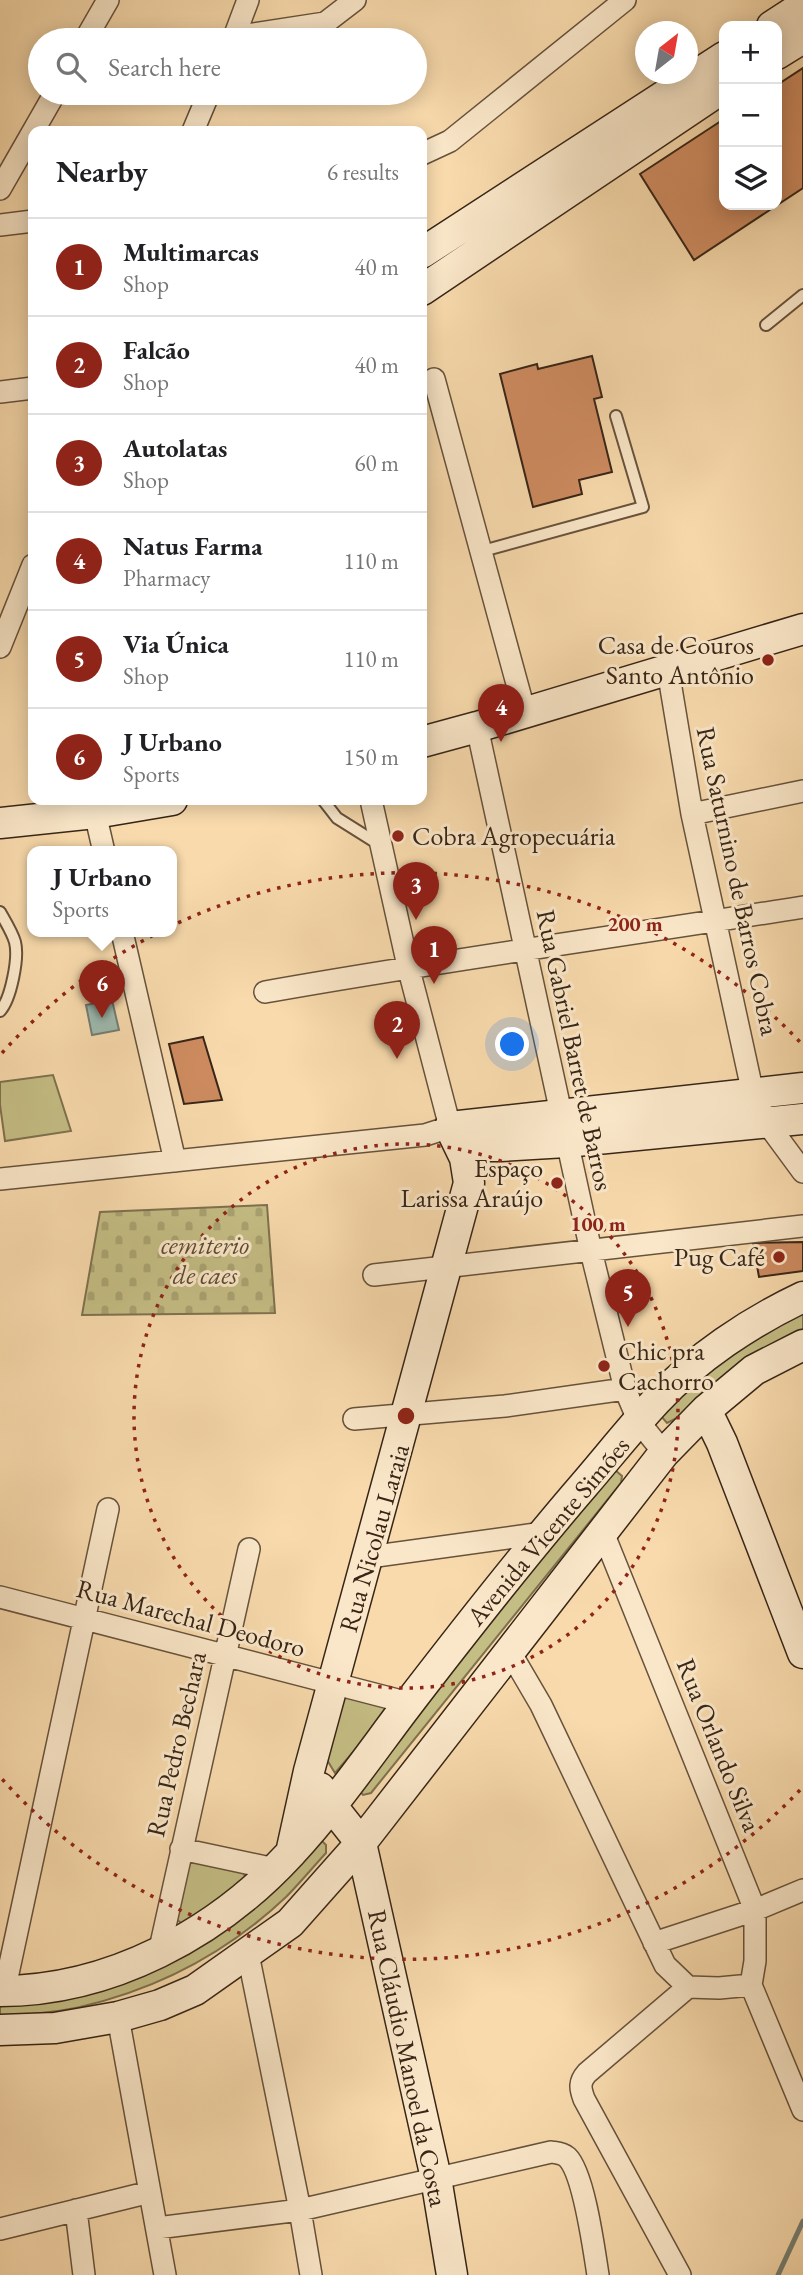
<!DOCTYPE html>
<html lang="en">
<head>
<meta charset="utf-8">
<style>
  body { margin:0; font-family:"EB Garamond",serif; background:#f2f2f2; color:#202124 }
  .controls { position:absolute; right:21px; top:21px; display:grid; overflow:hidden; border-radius:14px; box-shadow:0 4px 18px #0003 }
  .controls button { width:63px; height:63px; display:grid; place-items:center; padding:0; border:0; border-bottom:2px solid #e0e0e0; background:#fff; color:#202124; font:35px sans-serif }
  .compass { position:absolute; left:635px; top:21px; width:63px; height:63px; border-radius:50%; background:#fff; box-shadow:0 4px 18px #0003; rotate:31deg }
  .you { position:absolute; left:513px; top:1045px; width:24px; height:24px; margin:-18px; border:5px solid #fff; border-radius:50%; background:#1a73e8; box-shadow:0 0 0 10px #1a73e833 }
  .badge { display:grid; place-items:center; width:46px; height:46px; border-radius:50%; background:#8f2418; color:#fff; font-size:23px; font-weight:700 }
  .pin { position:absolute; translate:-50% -58px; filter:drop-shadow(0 2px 4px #0008) }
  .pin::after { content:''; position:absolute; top:37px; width:24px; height:21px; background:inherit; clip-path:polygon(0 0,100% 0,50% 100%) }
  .popup { position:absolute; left:27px; top:846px; width:150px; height:91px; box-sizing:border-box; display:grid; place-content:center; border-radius:14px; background:#fff; filter:drop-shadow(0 2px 5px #0005); font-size:23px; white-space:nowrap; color:#757577 }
  .popup b { font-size:26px; color:#202124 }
  .popup::after { content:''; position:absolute; left:50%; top:100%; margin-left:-14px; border:14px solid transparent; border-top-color:#fff }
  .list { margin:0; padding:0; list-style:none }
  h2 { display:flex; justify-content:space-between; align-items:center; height:91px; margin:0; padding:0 28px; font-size:30px }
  h2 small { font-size:23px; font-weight:400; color:#757577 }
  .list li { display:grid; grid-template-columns:46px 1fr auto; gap:21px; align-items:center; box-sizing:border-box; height:98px; padding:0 28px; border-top:2px solid #e0e0e0 }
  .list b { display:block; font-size:26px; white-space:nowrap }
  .list p { margin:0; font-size:23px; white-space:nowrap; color:#757577 }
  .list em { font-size:23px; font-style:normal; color:#757577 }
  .icon { flex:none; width:38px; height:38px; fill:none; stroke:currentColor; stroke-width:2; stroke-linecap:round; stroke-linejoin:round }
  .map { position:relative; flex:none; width:803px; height:2275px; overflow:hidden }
  .search { position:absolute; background:#fff; box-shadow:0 4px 18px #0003; left:28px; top:28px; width:399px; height:77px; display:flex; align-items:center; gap:18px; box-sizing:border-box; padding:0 24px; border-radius:38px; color:#757577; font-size:26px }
  .panel { position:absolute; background:#fff; box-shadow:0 4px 18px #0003; left:28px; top:126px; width:399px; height:679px; border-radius:14px }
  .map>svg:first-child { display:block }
  .green { fill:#c4bd84; stroke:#7e714e; stroke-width:2 }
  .cemetery { fill:url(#cemetery-stones); stroke:#7e714e; stroke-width:2 }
  .water { fill:#9ebaaf; stroke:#757e72; stroke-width:2 }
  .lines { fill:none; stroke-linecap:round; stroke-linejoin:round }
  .stream { stroke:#757e72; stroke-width:5 }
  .building { fill:#ce8b60; stroke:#372517; stroke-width:2 }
  .lane-casing { stroke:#67523c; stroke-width:14 }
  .street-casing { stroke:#67523c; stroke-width:24 }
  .secondary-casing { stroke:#372517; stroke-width:33 }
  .lane { stroke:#fae7c9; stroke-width:10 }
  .street { stroke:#fae7c9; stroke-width:21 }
  .secondary { stroke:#fae7c9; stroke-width:30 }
  .ring { fill:none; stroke:#8f2418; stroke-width:3.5; stroke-dasharray:3.5 7 }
  .poi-dot { fill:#8f2418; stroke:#fae7c9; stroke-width:2.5 }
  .labels { text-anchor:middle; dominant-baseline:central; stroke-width:6; stroke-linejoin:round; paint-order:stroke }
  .poi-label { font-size:26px; fill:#372517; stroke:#fae7c9; text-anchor:end }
  .street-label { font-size:26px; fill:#372517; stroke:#fae7c9 }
  .park-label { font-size:26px; font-style:italic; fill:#5a4b32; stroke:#fae7c9 }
  .centre { fill:#8f2418; stroke:#fae7c9; stroke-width:3.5 }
  .ring-label { font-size:21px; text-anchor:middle; font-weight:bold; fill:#8f2418; stroke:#fae7c9; stroke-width:6; stroke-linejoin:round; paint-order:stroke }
</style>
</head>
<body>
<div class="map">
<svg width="803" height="2275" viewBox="0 0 803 2275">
  <defs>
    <pattern id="cemetery-stones" width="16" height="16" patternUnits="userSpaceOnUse" patternTransform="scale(1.75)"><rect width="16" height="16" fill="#c4bd84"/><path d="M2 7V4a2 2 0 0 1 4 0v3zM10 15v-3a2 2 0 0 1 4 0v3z" fill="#a9a271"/></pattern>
  </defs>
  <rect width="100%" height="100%" fill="#f8daac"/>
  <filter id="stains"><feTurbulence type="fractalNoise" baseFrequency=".00286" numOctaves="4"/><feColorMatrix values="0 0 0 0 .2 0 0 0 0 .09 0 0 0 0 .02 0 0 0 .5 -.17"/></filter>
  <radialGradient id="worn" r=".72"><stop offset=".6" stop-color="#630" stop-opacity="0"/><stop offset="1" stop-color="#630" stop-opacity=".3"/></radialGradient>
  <path class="green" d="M53,1075L71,1131L5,1141L0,1105V1082Z
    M803,1309V1329L705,1393L677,1418L667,1423L661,1416L663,1409L755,1336Z
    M615,1470L622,1476L621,1483L371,1793L363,1795L357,1788L607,1473Z
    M339,1692L392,1707L335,1773L324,1755Z
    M321,1840L326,1845V1853C313,1867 300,1883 286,1897C228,1952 158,1989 80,2007C54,2013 26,2014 0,2018V1999L74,1990Z
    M185,1859L242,1868L246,1880L184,1925L172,1916Z"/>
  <path class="cemetery" d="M267,1205L275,1313L82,1315L100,1212Z"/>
  <path class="water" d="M112,1000L119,1030L92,1035L86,1005Z"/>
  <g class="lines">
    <path class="stream" d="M778,2275L803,2221"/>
  </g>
  <path class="building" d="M803,68V188L694,260L640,174L724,119V205H777V85Z
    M592,356L602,397L594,399L612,472L579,480L582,494L533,507L500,374L537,364L538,369Z
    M203,1037L222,1100L184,1104L169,1044Z
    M803,1242V1271L759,1277L753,1243Z"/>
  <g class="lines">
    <defs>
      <path id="lane" d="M766,325L803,295
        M479,552L643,507L616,416
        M323,800L337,818L380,845
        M0,912C5,921 12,932 15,942C19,958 11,999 0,1011"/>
      <path id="street" d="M234,37L325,23L355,0
        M85,40L108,0
        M233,40L248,0
        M193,131L209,93
        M422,154L450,141L625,0
        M0,189L55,93
        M0,225L33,221
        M434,379L525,713
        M0,392L33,388
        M0,647L33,565
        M668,670L692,814L753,1094L767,1123L803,1172
        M477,727L591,1251L625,1389L639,1422L664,1453
        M95,813L104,852
        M692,814L803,791
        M122,932L175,1161
        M265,992C444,960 624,936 803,907
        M0,1179L425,1135L450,1127L408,966L371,800
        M374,1275L803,1226
        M354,1419L505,1406L625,1389
        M602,1530L755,1910V1961L751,1985
        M369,1557L543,1533
        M0,1597L409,1703
        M510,1652L541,1705L665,1965L688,1987L719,1988L751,1985
        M181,1849L275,1869
        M654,1943L755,1910L803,1890
        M159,1953L249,1549
        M248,1954L300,2210L311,2275
        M751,1985L803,2110
        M4,1992L108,1509
        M118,2017L165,2275
        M76,2210L84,2275
        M157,2228L300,2210L551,2152C557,2153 562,2153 567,2157C584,2173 594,2250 598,2275
        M0,2229L150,2192
        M680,2275L584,2099C580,2088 579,2082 587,2073L688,1987"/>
      <path id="secondary" d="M772,26L803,6
        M777,54L803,38
        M422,253L724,57
        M422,290L724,87
        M422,742L477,727L803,629
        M0,823L95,813L172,800
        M460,1146H500L566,1142L803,1119
        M706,1410L722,1443L803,1653
        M320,1788L331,1805L361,1843L436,2178L452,2275
        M291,1853L309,1771L469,1183L465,1158L450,1127L803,1088
        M0,1991C110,1991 216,1934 290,1854C331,1810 366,1760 402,1712C461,1635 521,1558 584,1485C608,1457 631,1428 656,1401C696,1358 750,1322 803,1297
        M0,2030L55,2028L118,2017L160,2005L195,1990L290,1923L361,1843L664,1453L706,1410L754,1370L803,1345"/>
    </defs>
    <use href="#lane" class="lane-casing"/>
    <use href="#street" class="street-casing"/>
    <use href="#secondary" class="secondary-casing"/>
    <use href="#lane" class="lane"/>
    <use href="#street" class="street"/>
    <use href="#secondary" class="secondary"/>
  </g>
  <g class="ring">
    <circle cx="406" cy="1416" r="272"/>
    <path d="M800 1790A543 543 0 0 1 2 1779M2 1053A543 543 0 0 1 800 1042"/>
  </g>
  <g class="poi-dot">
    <circle cx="768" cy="660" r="7"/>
    <circle cx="398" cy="836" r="7"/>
    <circle cx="557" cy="1183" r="7"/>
    <circle cx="779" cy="1257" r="7"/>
    <circle cx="604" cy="1366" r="7"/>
  </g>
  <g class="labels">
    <g class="poi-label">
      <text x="754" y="645">Casa de Couros<tspan x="754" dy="30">Santo Antônio</tspan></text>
      <text x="412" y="836" text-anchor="start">Cobra Agropecuária</text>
      <text x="543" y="1168">Espaço<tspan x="543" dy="30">Larissa Araújo</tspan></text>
      <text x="765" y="1257">Pug Café</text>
      <text x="618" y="1351" text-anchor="start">Chic pra<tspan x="618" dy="30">Cachorro</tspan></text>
    </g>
    <g class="street-label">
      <text transform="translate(738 881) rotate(78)">Rua Saturnino de Barros Cobra</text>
      <text transform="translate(575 1050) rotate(78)">Rua Gabriel Barret de Barros</text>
      <text transform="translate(548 1531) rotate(-50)">Avenida Vicente Simões</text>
      <text transform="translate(374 1538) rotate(-74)">Rua Nicolau Laraia</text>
      <text transform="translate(191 1618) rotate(15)">Rua Marechal Deodoro</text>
      <text transform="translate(176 1744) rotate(-77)">Rua Pedro Bechara</text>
      <text transform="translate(719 1745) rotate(68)">Rua Orlando Silva</text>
      <text transform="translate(408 2058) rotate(78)">Rua Cláudio Manoel da Costa</text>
    </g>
    <g class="park-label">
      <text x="205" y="1245">cemiterio<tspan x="205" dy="30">de caes</tspan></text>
    </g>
  </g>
  <circle cx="406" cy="1416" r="10" class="centre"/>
  <g class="ring-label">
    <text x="635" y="931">200 m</text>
    <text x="598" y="1231">100 m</text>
  </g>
  <rect width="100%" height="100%" filter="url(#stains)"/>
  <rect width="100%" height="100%" fill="url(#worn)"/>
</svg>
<div class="controls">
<button>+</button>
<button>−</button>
<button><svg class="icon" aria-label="layers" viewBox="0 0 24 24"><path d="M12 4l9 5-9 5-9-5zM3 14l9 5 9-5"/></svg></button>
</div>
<svg class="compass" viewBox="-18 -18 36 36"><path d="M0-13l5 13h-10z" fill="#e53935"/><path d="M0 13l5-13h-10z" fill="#757577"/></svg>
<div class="you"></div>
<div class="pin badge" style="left:434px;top:984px">1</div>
<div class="pin badge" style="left:397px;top:1059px">2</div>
<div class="pin badge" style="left:416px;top:920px">3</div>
<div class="pin badge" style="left:501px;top:742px">4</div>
<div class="pin badge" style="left:628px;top:1327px">5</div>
<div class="pin badge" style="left:102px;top:1018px">6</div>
<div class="popup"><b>J Urbano</b>Sports</div>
<div class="search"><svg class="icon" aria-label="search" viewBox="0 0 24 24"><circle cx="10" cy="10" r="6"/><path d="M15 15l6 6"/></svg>Search here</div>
<section class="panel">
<h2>Nearby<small>6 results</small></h2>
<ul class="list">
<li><span class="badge">1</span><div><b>Multimarcas</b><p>Shop</p></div><em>40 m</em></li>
<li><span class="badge">2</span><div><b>Falcão</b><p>Shop</p></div><em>40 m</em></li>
<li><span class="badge">3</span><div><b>Autolatas</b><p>Shop</p></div><em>60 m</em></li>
<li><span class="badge">4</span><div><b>Natus Farma</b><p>Pharmacy</p></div><em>110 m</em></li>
<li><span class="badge">5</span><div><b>Via Única</b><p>Shop</p></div><em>110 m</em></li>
<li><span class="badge">6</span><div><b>J Urbano</b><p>Sports</p></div><em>150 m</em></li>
</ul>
</section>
</div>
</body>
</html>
